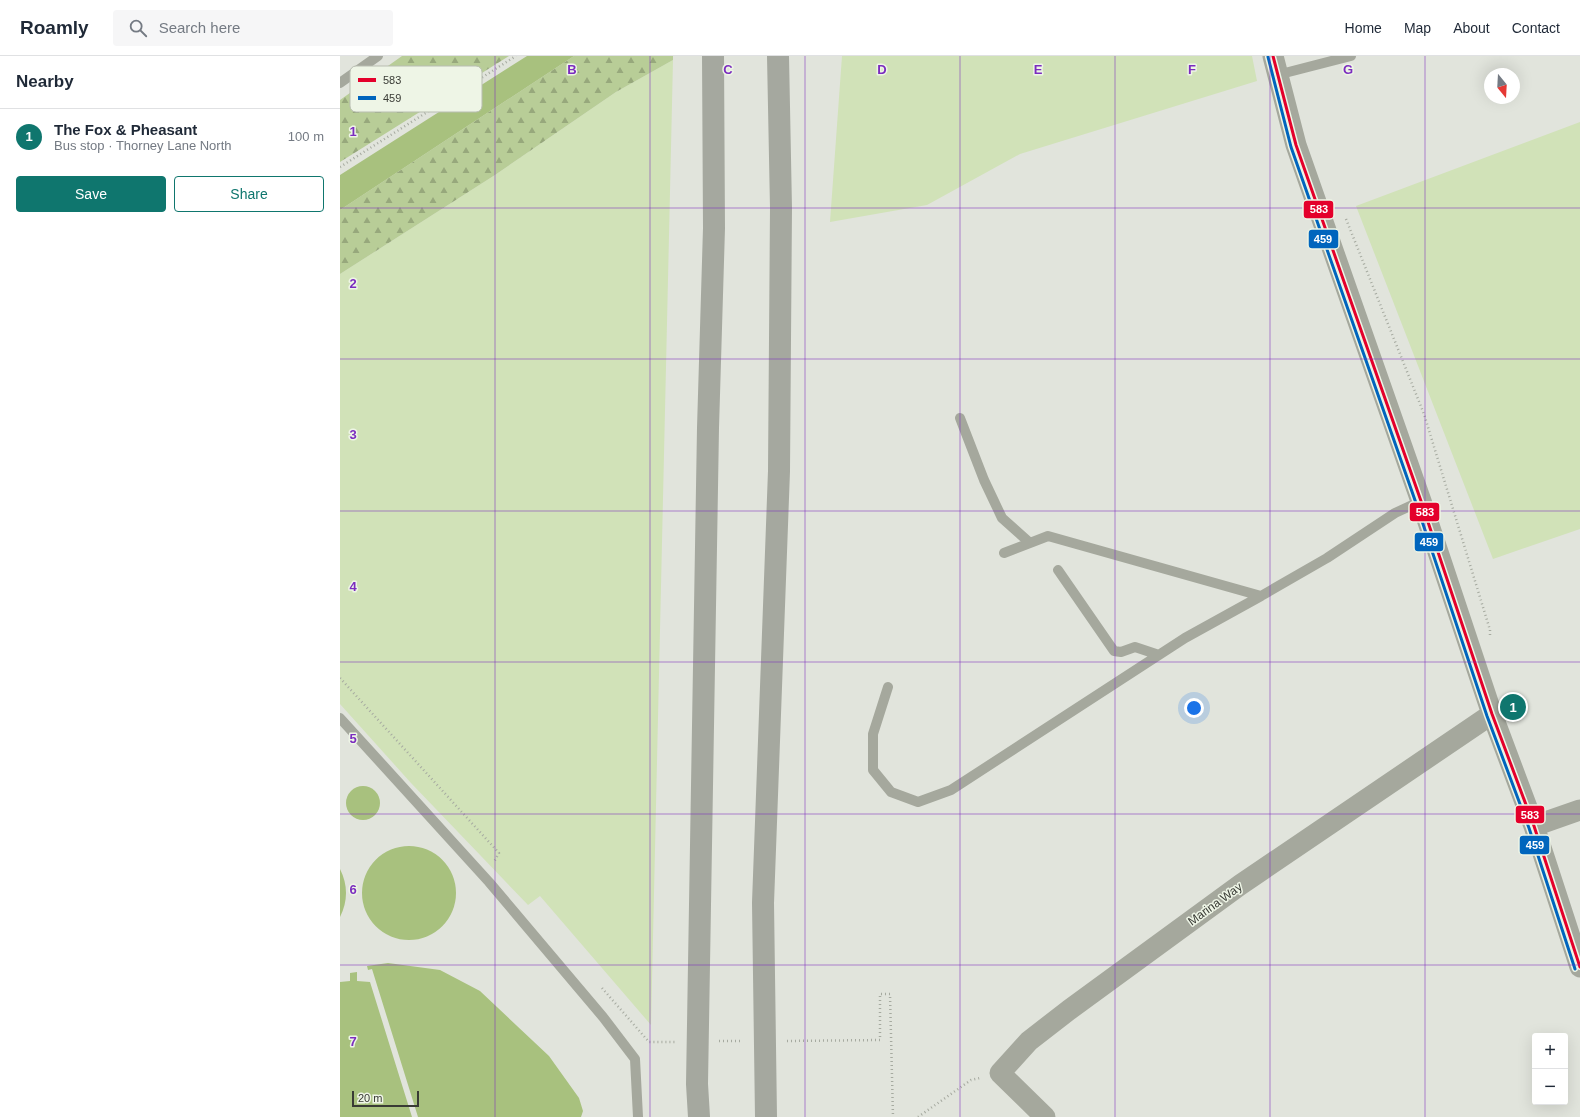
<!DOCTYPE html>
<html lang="en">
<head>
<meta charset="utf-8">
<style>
  body { margin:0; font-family:Arial,sans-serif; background:#f6f6f7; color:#1f2937 }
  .controls { position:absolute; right:12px; bottom:12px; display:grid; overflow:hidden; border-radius:4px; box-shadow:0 4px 16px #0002 }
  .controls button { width:36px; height:36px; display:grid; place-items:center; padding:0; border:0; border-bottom:1px solid #e0e1e3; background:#fff; color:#1f2937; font:20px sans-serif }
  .compass { position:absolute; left:1144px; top:12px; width:36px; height:36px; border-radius:50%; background:#fff; box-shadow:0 4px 16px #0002; rotate:162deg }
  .scale { position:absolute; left:12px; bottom:10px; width:67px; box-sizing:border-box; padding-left:4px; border:2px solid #393b35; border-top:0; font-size:11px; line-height:14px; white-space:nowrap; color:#393b35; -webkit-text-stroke:3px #eef5e6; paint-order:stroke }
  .you { position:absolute; left:854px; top:652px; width:14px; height:14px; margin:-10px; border:3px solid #fff; border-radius:50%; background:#1a73e8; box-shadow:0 0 0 6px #1a73e833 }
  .badge { display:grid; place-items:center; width:26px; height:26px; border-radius:50%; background:#0f766e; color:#fff; font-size:13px; font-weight:700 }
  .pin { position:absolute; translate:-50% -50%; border:2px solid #fff; box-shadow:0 1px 4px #0006 }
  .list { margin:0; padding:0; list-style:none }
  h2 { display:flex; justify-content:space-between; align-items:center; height:52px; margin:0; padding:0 16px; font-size:17px }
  h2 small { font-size:13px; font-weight:400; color:#747a83 }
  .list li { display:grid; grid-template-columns:26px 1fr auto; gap:12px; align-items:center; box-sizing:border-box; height:56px; padding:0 16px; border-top:1px solid #e0e1e3 }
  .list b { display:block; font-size:15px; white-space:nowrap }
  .list p { margin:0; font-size:13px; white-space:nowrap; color:#747a83 }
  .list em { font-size:13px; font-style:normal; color:#747a83 }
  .actions { display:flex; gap:8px; padding:12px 16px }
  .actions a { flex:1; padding:9px 0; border:1px solid #0f766e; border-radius:4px; text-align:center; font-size:14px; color:#0f766e }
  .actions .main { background:#0f766e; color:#fff }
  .icon { flex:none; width:22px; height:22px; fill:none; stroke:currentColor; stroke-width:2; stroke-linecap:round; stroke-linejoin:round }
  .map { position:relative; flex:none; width:1240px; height:1061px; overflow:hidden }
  header { display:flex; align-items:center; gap:24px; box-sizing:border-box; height:56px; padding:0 20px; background:#fff; border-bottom:1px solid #e0e1e3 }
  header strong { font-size:19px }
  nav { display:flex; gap:22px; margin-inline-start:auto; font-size:14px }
  .search { width:280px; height:36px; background:#f6f6f7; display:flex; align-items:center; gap:10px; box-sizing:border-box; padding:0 14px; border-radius:4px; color:#747a83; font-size:15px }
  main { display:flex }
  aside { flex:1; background:#fff }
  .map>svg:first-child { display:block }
  .grass { fill:#d1e2b8 }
  .forest { fill:url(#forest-firs) }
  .water { fill:#a8c17e }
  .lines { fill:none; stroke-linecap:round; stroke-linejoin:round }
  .path { stroke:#a6aaa0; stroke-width:2.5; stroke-dasharray:1 3; stroke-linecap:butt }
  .lane { stroke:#a5a89d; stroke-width:10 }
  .street { stroke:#a5a89d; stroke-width:21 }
  .highway { stroke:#a5a89f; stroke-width:22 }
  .bus-1-casing { stroke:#eef5e6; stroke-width:6 }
  .bus-2-casing { stroke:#eef5e6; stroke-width:6 }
  .bus-1 { stroke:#e4002b; stroke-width:3 }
  .bus-2 { stroke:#0065bd; stroke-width:3 }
  .grid { fill:none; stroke:#7b2cbf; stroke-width:1; stroke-opacity:0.55 }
  .labels { text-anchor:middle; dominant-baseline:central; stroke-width:3; stroke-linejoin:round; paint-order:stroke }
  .street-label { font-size:12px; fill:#393b35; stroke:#eef5e6 }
  .key { fill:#eef5e6; stroke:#b8bdb1; stroke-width:1 }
  .key-label { font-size:11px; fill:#393b35 }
  .grid-label { font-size:13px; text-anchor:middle; font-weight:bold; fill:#7b2cbf; stroke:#eef5e6; stroke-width:3; stroke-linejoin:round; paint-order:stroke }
  .line-badge { stroke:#eef5e6; stroke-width:1.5 }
  .badge-label { font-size:11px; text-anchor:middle; font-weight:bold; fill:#fff }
</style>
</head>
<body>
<header>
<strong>Roamly</strong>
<div class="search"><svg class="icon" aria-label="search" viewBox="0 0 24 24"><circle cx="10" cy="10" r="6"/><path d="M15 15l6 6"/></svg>Search here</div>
<nav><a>Home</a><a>Map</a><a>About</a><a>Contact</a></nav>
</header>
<main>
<aside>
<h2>Nearby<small></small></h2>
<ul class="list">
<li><span class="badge">1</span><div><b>The Fox &amp; Pheasant</b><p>Bus stop · Thorney Lane North</p></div><em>100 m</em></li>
</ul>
<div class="actions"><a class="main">Save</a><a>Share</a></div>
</aside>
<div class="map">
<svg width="1240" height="1061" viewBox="0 0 1240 1061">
  <defs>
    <pattern id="forest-firs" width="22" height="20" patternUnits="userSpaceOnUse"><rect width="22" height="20" fill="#b8cd97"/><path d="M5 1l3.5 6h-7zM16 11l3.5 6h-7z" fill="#97a87c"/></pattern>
  </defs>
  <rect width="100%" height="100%" fill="#e1e4dc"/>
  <path class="grass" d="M502,0H912L917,25L680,98L587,149L490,166Z
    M333,4L311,969L200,840L188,849L71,727L0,648V218L155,119L276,36Z
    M1240,66V473L1153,503L1016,150Z"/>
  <path class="forest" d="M62,0H169L0,106V44Z
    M234,0H333V4L276,36L155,119L0,218V154Z"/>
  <path class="water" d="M187,0H234L0,154V119Z
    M6 747a17 17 0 1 1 34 0a17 17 0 1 1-34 0Z
    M22 837a47 47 0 1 1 94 0a47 47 0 1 1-94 0Z
    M0,813C8,829 8,845 0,861Z
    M48,907L100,914L140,935L209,1000L239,1042L243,1055L241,1061H78L32,913L28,914L27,910Z
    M17,916V925L30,926L72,1061H0V926L10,925V917Z"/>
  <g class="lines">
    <path class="path" d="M0,111L176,0
      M1006,163L1084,358L1150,574V579
      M0,622L159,797L154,806
      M262,932L309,986H336
      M379,985H402
      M447,985L540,984V938H550L553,1061
      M578,1061L631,1024L640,1022"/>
    <path class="lane" d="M937,19L1011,0
      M0,27L38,0
      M620,362L644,424L662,462L690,487
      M664,497L708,480L921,540L987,502L1055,457L1081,445
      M718,514L774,595L781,596L795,591L819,599
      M548,631L533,678V714L551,736L578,746L611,734L845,582L921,540
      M0,662L149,826L263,961L295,1003L298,1061"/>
    <path class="street" d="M933,0L956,89L1081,445L1152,658L1194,770L1240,911
      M1194,770L1240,754
      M705,1061L660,1017L689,985L729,954L900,829L1152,658"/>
    <path class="highway" d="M359,1061L357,1028L368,372L374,172L373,0
      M426,1061L423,847L439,415L441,152L438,0"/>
    <defs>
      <path id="bus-1" d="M933,0L956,89L1081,445L1152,658L1194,770L1240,911"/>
      <path id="bus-2" d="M928,1L951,91L1076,447L1147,660L1189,772L1235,913"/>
    </defs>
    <use href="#bus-1" class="bus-1-casing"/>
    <use href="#bus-2" class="bus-2-casing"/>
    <use href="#bus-1" class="bus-1"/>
    <use href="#bus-2" class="bus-2"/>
  </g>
  <path class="grid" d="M155,0V1061M310,0V1061M465,0V1061M620,0V1061M775,0V1061M930,0V1061M1085,0V1061M0,152H1240M0,303H1240M0,455H1240M0,606H1240M0,758H1240M0,909H1240"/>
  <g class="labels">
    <g class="street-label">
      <text transform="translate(875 848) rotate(-36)">Marina Way</text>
    </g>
  </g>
  <rect x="10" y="10" width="132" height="46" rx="6" class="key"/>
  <rect x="18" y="22" width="18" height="4" fill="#e4002b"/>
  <rect x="18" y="40" width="18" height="4" fill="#0065bd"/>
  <g class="key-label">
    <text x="43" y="28">583</text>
    <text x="43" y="46">459</text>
  </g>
  <g class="grid-label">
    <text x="232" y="18">B</text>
    <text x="388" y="18">C</text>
    <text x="542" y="18">D</text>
    <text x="698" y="18">E</text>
    <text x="852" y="18">F</text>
    <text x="1008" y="18">G</text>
    <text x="13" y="80">1</text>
    <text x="13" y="232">2</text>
    <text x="13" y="383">3</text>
    <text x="13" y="535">4</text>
    <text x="13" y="687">5</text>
    <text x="13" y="838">6</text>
    <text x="13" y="990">7</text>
  </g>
  <g class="line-badge">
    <rect x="963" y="144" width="31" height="19" rx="4" fill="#e4002b"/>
    <rect x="968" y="173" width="31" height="20" rx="4" fill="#0065bd"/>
    <rect x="1069" y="446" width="31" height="20" rx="4" fill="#e4002b"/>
    <rect x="1074" y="476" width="30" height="20" rx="4" fill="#0065bd"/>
    <rect x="1175" y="749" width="30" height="19" rx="4" fill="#e4002b"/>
    <rect x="1179" y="779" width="31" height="20" rx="4" fill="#0065bd"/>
  </g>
  <g class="badge-label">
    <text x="979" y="157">583</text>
    <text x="983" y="187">459</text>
    <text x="1085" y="460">583</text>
    <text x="1089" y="490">459</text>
    <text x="1190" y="763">583</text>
    <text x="1195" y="793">459</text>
  </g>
</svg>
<div class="controls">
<button>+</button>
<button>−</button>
</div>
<svg class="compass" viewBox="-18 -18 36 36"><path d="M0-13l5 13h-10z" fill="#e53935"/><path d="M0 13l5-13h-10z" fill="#747a83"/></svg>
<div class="scale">20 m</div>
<div class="you"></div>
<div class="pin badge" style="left:1173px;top:651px">1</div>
</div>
</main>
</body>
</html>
